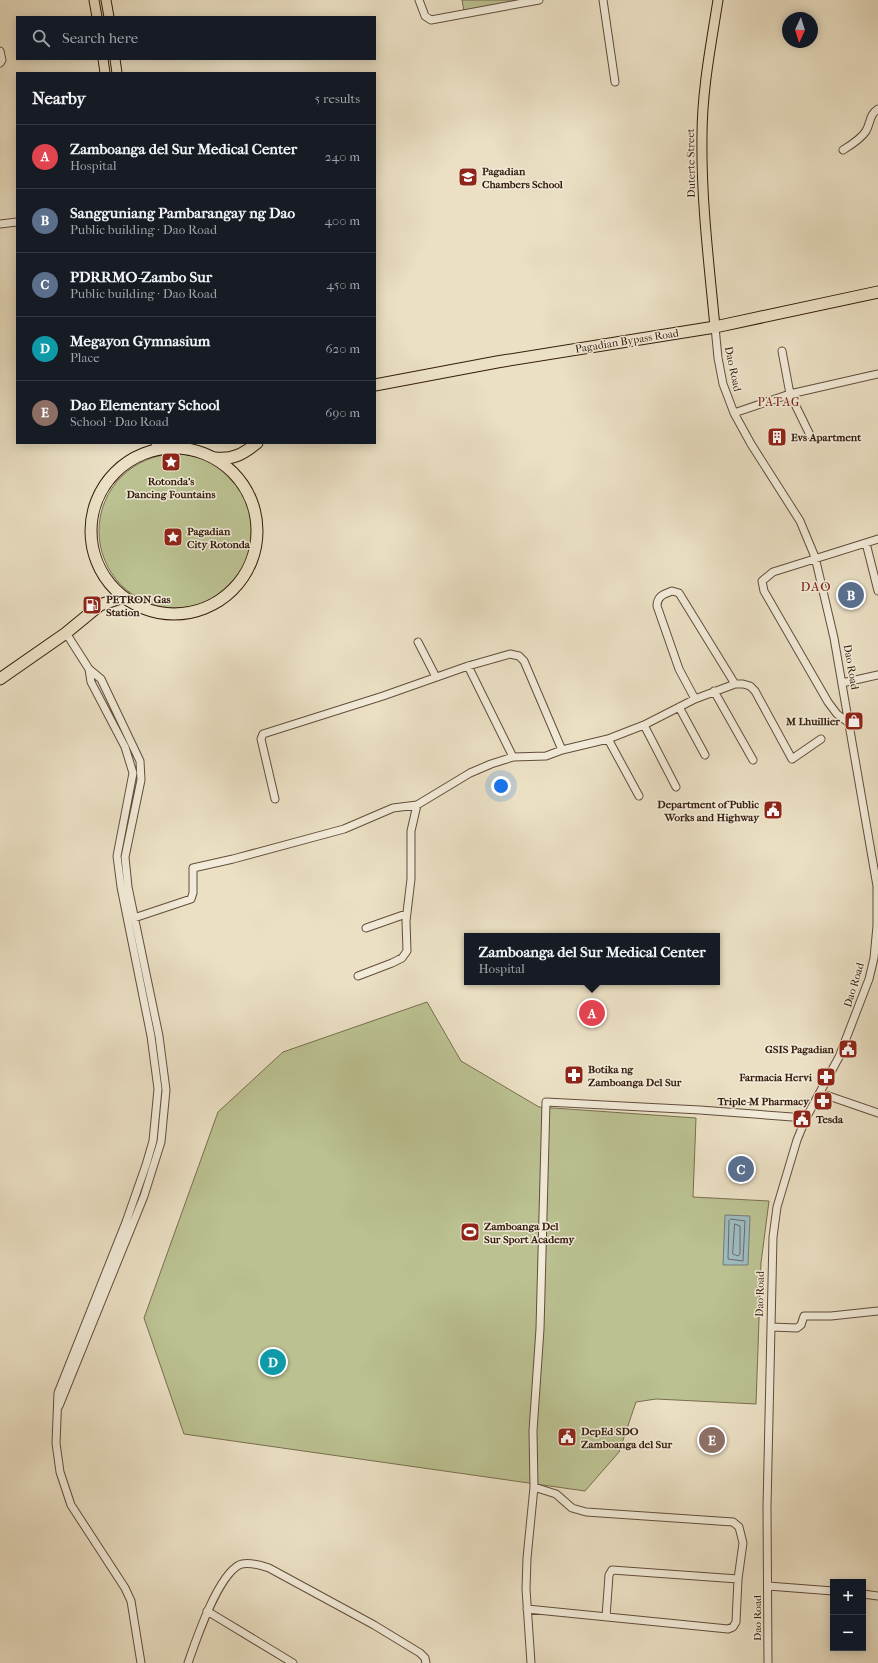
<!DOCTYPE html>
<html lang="en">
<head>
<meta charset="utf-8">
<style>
  body { margin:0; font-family:"IM FELL French Canon",serif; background:#242831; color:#f1f3f6 }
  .controls { position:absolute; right:12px; bottom:12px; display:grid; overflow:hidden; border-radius:0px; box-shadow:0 2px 10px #0003 }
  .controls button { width:36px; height:36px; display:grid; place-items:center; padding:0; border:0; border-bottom:1px solid #363941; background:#171b24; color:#f1f3f6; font:20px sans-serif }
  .compass { position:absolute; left:782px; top:12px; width:36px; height:36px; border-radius:50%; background:#171b24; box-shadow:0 2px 10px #0003; rotate:184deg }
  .you { position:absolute; left:501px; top:786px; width:14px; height:14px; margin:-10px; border:3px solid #fff; border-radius:50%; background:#1a73e8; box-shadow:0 0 0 6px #1a73e833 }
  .badge { display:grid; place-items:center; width:26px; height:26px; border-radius:50%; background:#0f766e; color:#fff; font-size:13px; font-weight:700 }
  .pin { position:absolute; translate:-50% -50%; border:2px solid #fff; box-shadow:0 1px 4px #0006 }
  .popup { position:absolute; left:464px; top:933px; width:256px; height:52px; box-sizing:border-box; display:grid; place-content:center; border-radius:0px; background:#171b24; filter:drop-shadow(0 1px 3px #0005); font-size:13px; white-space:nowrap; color:#9ea1a6 }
  .popup b { font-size:15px; color:#f1f3f6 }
  .popup::after { content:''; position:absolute; left:50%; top:100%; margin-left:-8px; border:8px solid transparent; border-top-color:#171b24 }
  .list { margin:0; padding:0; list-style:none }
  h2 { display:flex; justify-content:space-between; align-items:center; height:52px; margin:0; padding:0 16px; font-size:17px }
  h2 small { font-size:13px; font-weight:400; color:#9ea1a6 }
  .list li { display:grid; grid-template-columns:26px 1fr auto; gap:12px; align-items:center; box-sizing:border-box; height:64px; padding:0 16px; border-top:1px solid #363941 }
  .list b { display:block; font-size:15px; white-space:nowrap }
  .list p { margin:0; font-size:13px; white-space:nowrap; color:#9ea1a6 }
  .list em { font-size:13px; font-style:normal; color:#9ea1a6 }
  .icon { flex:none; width:22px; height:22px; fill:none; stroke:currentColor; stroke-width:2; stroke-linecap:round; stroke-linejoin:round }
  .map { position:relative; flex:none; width:878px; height:1663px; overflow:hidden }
  .search { position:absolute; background:#171b24; box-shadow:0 2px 10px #0003; left:16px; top:16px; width:360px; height:44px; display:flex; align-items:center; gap:10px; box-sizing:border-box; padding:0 14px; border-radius:0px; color:#9ea1a6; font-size:15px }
  .panel { position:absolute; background:#171b24; box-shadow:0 2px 10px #0003; left:16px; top:72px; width:360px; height:372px; border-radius:0px }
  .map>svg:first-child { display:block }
  .green { fill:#bbc191; stroke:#786e4e }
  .water { fill:#9ebabf; stroke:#747b77 }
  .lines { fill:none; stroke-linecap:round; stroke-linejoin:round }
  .shore { stroke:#6a6b66; stroke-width:1 }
  .minor-casing { stroke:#624d3a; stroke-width:9 }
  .major-casing { stroke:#351c0c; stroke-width:11 }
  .highway-casing { stroke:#351c0c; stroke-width:13 }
  .minor { stroke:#f2ebd9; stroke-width:7 }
  .major { stroke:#ebe0c4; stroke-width:9 }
  .highway { stroke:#ebe0c4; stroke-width:11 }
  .labels { text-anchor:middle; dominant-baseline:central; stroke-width:3; stroke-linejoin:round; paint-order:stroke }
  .street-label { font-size:11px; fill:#351c0c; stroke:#f2ebd9 }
  .poi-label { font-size:11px; font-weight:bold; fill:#351c0c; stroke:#f2ebd9; text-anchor:start }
  .neighbourhood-label { font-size:12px; letter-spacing:1px; fill:#7a1f14; stroke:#f2ebd9 }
  .quarter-label { font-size:13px; letter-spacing:1px; fill:#7a1f14; stroke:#f2ebd9 }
</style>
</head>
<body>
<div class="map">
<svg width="878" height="1663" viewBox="0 0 878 1663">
  <rect width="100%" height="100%" fill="#ebe0c4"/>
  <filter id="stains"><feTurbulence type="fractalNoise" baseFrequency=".005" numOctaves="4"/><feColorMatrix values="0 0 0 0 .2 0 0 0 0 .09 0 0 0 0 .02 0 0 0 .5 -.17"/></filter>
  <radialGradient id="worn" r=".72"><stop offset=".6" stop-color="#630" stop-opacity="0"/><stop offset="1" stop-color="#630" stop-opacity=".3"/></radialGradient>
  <path class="green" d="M462,0H529L464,11Z
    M99 531a77 77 0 1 1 154 0a77 77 0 1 1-154 0Z
    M427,1002L461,1061L539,1107L696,1118L693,1197L769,1201L761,1263L756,1404L656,1399L636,1402L619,1452L585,1491L184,1434L144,1318L218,1112L283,1052Z"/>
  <path class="water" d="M725,1215L750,1216L748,1265H723Z"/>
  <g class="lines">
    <path class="shore" d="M731,1219L745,1221L743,1261L728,1259L729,1221Z
      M735,1224L740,1226V1254L738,1256L733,1254Z"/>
    <defs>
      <path id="minor" d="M419,0L425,16L431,20L539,0
        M603,0L615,82
        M0,51L2,60L0,63
        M843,150C851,145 861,139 866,131C871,122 869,115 878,109
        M0,224L17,222
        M715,327L718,358L723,384L734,413L751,444L800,521L815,557L834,638L877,886V926L874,958L869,979L839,1057L806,1118L797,1140L777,1207L773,1237L767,1507L768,1663
        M782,351L790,394L810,435
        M734,413L790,394L878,374
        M866,543L878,591
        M418,642L436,677
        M468,666L513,757
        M89,669L91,682L125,747L133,773L117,856L121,887L151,1036L158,1089L153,1141L146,1165L126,1222L58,1393L56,1443L60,1472L71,1505L125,1588L131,1601L141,1663
        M842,683L878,675
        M714,691L753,760
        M695,699L679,669L657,606C657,596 664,594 672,591L679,593L735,684
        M679,707L705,755
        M849,723L837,714L828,702L764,591L762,581L773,572L878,539
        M644,725L676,787
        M608,739L639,796
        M275,799L261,739L263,734L383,696L468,666L510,654L519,656L524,661L562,750
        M131,919L191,899L193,893V868L233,859L344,829L393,808L417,805L470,773L491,764L513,757L546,756L562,750L608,739L644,725L695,699L735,684H743L750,686L755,691L792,759L821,739
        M366,928L406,914
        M358,976L392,963L402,958L407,951L406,921L411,879V831L417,805
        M820,1093L878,1113
        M771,1327L797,1328L801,1325L804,1316H831L878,1311
        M59,1406L144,1196L161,1142L166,1090L159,1036L128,887L125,857L141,780L140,761L101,679L89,669L66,633
        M768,1586L833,1591
        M863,1594L878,1596
        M527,1609L728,1629L733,1627L736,1622L738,1579L743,1543L739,1527L733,1522L586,1512L572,1508L556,1494L534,1487
        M207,1611L293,1663
        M606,1617L609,1575L612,1570L738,1579
        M188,1663C196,1640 217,1577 239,1565C247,1561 260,1565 269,1568L374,1625L420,1653L425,1658L426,1663
        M531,1663L526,1589L527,1558L534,1487L533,1431L540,1329L546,1102L700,1110L806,1118"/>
      <path id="major" d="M94,0L97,17
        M106,0L109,17
        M103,59L105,73
        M115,59L117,73
        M715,327C709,263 701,200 702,136C702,90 711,45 718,0
        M156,443L157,450
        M172,443L173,448"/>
      <path id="highway" d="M375,385L497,362L715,327L878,292
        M91 531a83 83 0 1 1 166 0a83 83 0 1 1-166 0Z
        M215,458C233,460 243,454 257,443
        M0,679L66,633L100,605L123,597"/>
    </defs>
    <use href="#minor" class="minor-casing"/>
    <use href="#major" class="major-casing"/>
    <use href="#highway" class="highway-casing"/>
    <use href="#minor" class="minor"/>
    <use href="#major" class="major"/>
    <use href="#highway" class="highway"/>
  </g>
  <defs>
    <symbol id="school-square" viewBox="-11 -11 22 22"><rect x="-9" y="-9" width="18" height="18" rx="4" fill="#8f2418" stroke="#f2ebd9"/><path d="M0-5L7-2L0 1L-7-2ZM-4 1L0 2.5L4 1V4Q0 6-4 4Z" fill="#fff"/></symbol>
    <symbol id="building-square" viewBox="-11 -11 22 22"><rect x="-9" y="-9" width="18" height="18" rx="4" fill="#8f2418" stroke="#f2ebd9"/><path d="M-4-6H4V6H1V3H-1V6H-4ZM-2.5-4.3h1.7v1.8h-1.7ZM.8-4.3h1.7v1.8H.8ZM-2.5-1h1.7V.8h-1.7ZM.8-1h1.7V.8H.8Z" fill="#fff"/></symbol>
    <symbol id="sight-square" viewBox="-11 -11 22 22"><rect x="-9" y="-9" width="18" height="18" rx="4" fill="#8f2418" stroke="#f2ebd9"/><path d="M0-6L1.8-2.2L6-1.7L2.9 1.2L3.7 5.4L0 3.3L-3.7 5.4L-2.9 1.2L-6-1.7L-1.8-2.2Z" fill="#fff"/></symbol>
    <symbol id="fuel-square" viewBox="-11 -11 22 22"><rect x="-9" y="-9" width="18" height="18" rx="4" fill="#8f2418" stroke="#f2ebd9"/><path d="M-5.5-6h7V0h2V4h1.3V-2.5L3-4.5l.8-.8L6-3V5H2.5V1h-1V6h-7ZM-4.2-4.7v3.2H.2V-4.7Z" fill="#fff"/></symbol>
    <symbol id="shop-square" viewBox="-11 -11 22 22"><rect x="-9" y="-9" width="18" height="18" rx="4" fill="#8f2418" stroke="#f2ebd9"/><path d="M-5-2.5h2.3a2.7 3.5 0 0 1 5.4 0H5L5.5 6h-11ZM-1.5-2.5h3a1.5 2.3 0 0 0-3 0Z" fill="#fff"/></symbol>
    <symbol id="civic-square" viewBox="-11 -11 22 22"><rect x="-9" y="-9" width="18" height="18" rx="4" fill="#8f2418" stroke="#f2ebd9"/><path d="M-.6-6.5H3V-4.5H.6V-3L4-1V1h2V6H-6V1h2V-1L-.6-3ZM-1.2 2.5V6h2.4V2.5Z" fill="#fff"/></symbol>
    <symbol id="pharmacy-square" viewBox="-11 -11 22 22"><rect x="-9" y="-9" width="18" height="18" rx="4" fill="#8f2418" stroke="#f2ebd9"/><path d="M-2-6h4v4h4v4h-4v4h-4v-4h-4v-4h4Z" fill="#fff"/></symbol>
    <symbol id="stadium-square" viewBox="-11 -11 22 22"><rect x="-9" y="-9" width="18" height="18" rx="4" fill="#8f2418" stroke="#f2ebd9"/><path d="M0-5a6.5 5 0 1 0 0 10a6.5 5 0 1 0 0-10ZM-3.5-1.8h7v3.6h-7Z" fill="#fff"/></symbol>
  </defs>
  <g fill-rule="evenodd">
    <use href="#school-square" x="457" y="166" width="22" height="22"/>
    <use href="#building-square" x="766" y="426" width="22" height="22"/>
    <use href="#sight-square" x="160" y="451" width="22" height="22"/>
    <use href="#sight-square" x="162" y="526" width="22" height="22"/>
    <use href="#fuel-square" x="81" y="594" width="22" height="22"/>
    <use href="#shop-square" x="843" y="710" width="22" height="22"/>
    <use href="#civic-square" x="762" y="799" width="22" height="22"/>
    <use href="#civic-square" x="837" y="1038" width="22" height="22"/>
    <use href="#pharmacy-square" x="563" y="1064" width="22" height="22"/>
    <use href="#pharmacy-square" x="815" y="1066" width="22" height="22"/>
    <use href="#pharmacy-square" x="812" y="1090" width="22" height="22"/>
    <use href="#civic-square" x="791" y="1108" width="22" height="22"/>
    <use href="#stadium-square" x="459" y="1221" width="22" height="22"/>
    <use href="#civic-square" x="556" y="1426" width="22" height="22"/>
  </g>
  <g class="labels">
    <g class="street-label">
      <text transform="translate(691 163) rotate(-91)">Duterte Street</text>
      <text transform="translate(627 341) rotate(-9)">Pagadian Bypass Road</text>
      <text transform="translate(733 369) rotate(78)">Dao Road</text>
      <text transform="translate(851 667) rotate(80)">Dao Road</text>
      <text transform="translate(854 985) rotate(-73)">Dao Road</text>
      <text transform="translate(760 1294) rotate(-89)">Dao Road</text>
      <text transform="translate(757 1618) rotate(-90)">Dao Road</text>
    </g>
    <g class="poi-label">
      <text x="482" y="171">Pagadian<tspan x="482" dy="13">Chambers School</tspan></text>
      <text x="791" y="437">Evs Apartment</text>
      <text x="171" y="481" text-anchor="middle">Rotonda's<tspan x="171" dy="13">Dancing Fountains</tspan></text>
      <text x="187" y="531">Pagadian<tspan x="187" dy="13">City Rotonda</tspan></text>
      <text x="106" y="599">PETRON Gas<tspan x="106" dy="13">Station</tspan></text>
      <text x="840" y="721" text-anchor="end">M Lhuillier</text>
      <text x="759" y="804" text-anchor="end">Department of Public<tspan x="759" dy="13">Works and Highway</tspan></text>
      <text x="834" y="1049" text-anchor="end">GSIS Pagadian</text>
      <text x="588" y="1069">Botika ng<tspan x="588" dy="13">Zamboanga Del Sur</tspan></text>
      <text x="812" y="1077" text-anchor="end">Farmacia Hervi</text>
      <text x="809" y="1101" text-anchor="end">Triple-M Pharmacy</text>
      <text x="816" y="1119">Tesda</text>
      <text x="484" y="1226">Zamboanga Del<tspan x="484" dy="13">Sur Sport Academy</tspan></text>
      <text x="581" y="1431">DepEd SDO<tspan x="581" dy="13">Zamboanga del Sur</tspan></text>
    </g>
    <g class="neighbourhood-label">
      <text x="779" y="402">PATAG</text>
    </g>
    <g class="quarter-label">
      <text x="816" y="586">DAO</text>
    </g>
  </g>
  <rect width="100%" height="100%" filter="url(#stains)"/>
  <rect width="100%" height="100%" fill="url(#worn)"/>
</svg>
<div class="controls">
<button>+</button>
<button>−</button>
</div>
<svg class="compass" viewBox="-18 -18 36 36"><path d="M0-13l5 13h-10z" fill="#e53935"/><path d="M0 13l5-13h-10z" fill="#9ea1a6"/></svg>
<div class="you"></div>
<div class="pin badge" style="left:592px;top:1013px;background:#e0444e">A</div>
<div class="popup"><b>Zamboanga del Sur Medical Center</b>Hospital</div>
<div class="pin badge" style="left:851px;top:595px;background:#5c6f8a">B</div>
<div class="pin badge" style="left:741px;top:1169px;background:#5c6f8a">C</div>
<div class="pin badge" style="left:273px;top:1362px;background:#0f9aa8">D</div>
<div class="pin badge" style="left:712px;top:1440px;background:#8d6e63">E</div>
<div class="search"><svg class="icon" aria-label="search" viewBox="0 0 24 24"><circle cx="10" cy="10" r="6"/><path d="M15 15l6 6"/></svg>Search here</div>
<section class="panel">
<h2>Nearby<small>5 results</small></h2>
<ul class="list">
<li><span class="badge" style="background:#e0444e">A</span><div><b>Zamboanga del Sur Medical Center</b><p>Hospital</p></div><em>240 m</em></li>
<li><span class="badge" style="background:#5c6f8a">B</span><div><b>Sangguniang Pambarangay ng Dao</b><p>Public building · Dao Road</p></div><em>400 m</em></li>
<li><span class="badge" style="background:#5c6f8a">C</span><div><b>PDRRMO-Zambo Sur</b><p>Public building · Dao Road</p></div><em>450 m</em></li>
<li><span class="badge" style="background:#0f9aa8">D</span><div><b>Megayon Gymnasium</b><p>Place</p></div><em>620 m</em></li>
<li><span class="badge" style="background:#8d6e63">E</span><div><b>Dao Elementary School</b><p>School · Dao Road</p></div><em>690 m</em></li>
</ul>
</section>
</div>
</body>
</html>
